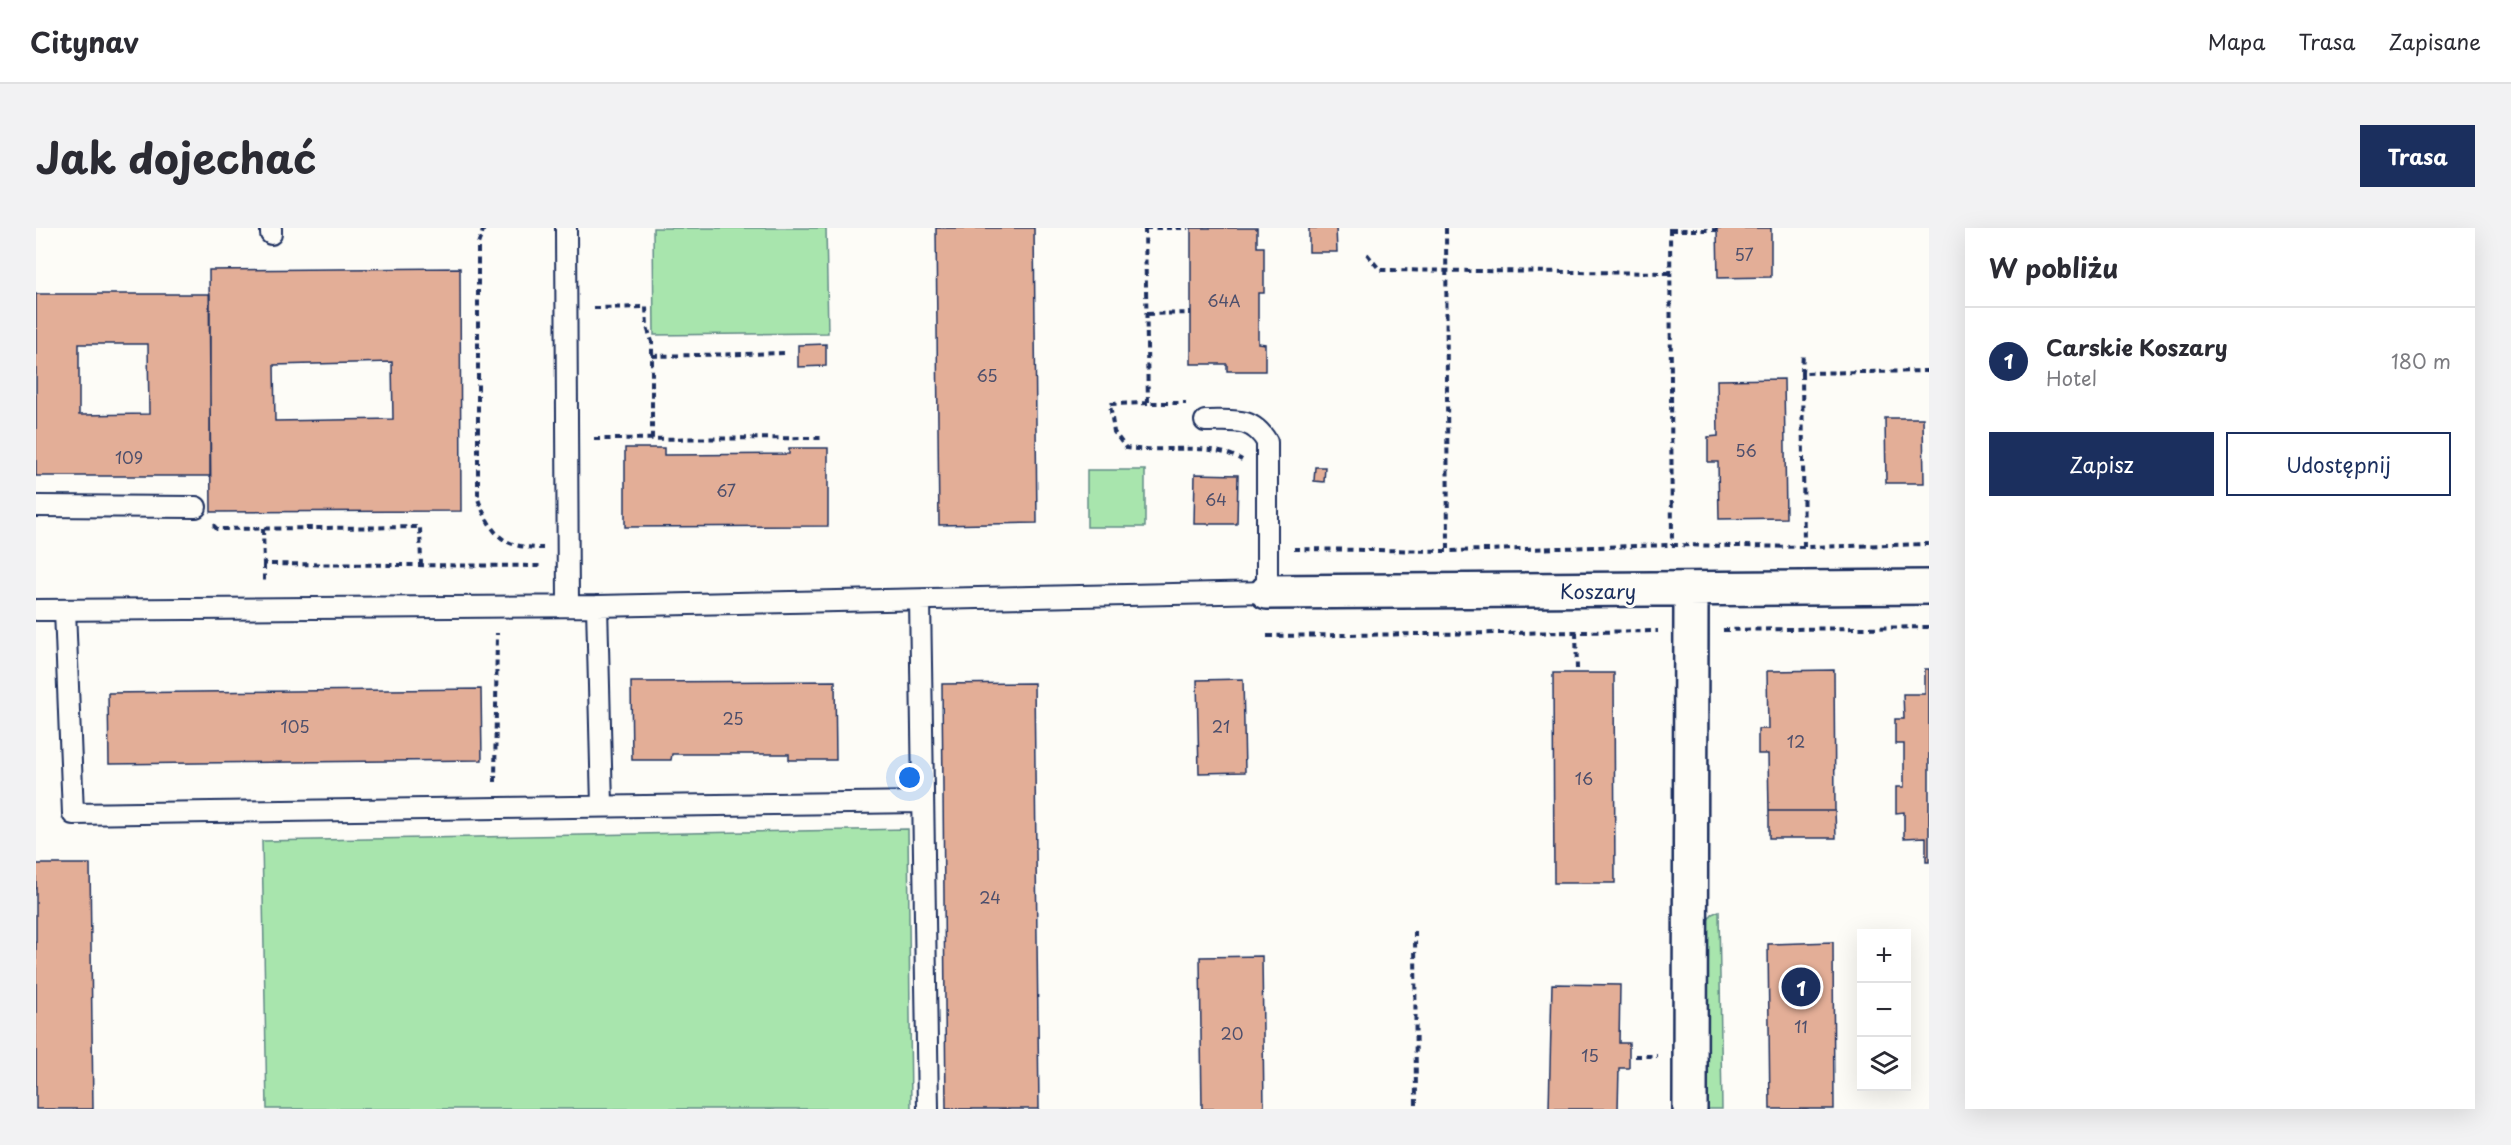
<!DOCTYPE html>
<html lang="pl">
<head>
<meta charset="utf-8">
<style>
  body { margin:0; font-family:"Playpen Sans",sans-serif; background:#f2f2f3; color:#2b2b33 }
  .controls { position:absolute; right:18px; bottom:18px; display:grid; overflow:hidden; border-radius:0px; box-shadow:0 6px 24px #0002 }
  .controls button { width:54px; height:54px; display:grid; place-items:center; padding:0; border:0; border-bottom:2px solid #e1e1e2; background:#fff; color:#2b2b33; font:30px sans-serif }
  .you { position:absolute; left:874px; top:550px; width:21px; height:21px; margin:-15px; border:4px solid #fff; border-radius:50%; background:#1a73e8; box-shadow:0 0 0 9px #1a73e833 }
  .badge { display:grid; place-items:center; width:39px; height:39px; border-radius:50%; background:#1b2f5e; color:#fff; font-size:20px; font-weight:700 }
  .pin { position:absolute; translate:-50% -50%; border:3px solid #fff; box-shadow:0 2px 6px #0006 }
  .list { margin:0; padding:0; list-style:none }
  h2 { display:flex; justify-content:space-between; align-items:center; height:78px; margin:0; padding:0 24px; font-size:26px }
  h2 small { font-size:20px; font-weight:400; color:#7c7c81 }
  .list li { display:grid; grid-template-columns:39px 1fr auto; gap:18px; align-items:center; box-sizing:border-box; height:108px; padding:0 24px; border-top:2px solid #e1e1e2 }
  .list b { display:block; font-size:22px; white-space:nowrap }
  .list p { margin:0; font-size:20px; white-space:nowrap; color:#7c7c81 }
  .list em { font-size:20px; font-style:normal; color:#7c7c81 }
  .actions { display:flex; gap:12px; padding:18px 24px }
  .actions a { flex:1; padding:14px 0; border:2px solid #1b2f5e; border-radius:0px; text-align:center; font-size:21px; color:#1b2f5e }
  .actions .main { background:#1b2f5e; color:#fff }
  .icon { flex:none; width:33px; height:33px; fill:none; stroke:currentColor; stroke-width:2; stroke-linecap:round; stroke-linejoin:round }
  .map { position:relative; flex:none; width:1893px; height:881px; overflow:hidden; border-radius:0px }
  header { display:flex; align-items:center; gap:36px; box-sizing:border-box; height:84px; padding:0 30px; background:#fff; border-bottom:2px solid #e1e1e2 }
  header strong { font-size:28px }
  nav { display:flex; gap:33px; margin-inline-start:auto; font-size:21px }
  .intro { display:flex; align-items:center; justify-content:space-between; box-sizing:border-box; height:144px; padding:0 36px }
  h1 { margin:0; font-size:42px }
  .button { padding:15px 27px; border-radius:0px; background:#1b2f5e; color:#fff; font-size:21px; font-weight:700 }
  main { display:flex; gap:36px; padding:0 36px }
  aside { flex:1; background:#fff; border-radius:0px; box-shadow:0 6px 24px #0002 }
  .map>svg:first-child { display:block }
  .green { fill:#a8e5ad; stroke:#628a86; stroke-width:1.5 }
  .building { fill:#e3ae97; stroke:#1b2f5e; stroke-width:1.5; fill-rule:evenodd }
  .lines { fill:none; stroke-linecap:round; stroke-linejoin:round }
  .lane-casing { stroke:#1b2f5e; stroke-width:24 }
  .street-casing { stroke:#1b2f5e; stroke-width:38 }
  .path { stroke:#1b2f5e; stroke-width:4; stroke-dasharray:6 4.5; stroke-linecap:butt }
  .lane { stroke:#fdfcf7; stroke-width:20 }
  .street { stroke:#fdfcf7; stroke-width:33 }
  .labels { text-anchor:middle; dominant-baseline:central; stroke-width:6; stroke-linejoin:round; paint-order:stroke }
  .number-label { font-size:16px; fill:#4d4f6c }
  .street-label { font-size:20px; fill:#1b2f5e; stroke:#fdfcf7 }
</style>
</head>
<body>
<header>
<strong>Citynav</strong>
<nav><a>Mapa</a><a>Trasa</a><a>Zapisane</a></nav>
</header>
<div class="intro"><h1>Jak dojechać</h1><a class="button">Trasa</a></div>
<main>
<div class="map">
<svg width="1893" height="881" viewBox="0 0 1893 881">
  <rect width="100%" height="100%" fill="#fdfcf7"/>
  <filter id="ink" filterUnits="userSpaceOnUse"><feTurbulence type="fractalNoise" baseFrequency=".0167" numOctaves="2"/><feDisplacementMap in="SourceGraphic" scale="12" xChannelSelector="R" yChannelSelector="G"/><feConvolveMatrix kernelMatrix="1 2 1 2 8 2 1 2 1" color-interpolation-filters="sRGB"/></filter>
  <g filter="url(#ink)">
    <path class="green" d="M617,0H790L792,105L618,107Z
      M1051,242H1109V299H1051Z
      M872,601L875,881H231L226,613Z
      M1683,683L1686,881H1670V695L1676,686Z"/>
    <path class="building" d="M900,0H998L1001,295L903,297Z
      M1155,0H1221V19H1228V65H1222V115L1229,116V143H1191V136H1155Z
      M1273,0H1300L1301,24H1273Z
      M1681,0H1735V49L1682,50Z
      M424,40L425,283L175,284L173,42ZM356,134L357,191L239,193L238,137Z
      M0,66H174V248H0ZM43,116H112L113,186L43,187Z
      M790,116V138L762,139V117Z
      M1748,151L1750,290L1683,291L1682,234H1672V209L1682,208L1681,152Z
      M1849,190H1887L1888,255H1850Z
      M589,220H628V227L753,226V220H792V298L589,299Z
      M1279,239H1289L1288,254L1278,253Z
      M1159,246L1202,247L1201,296H1158Z
      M1889,441H1893V634H1890V609L1868,610V584L1860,585V559H1868V516H1859V491H1868L1867,466H1889Z
      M1798,442L1799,583H1733L1732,526H1722V501H1732L1731,443Z
      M1517,445H1578L1579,655H1518Z
      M1207,451L1209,544L1163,545L1161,452Z
      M799,453L800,532H753V526H636L635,532H596L595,454Z
      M998,455L1003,881H910L906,456Z
      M445,461L446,532L73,536L72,465Z
      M1733,583H1799L1800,610H1733Z
      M0,636H54L57,881H0Z
      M1797,714L1798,881H1734L1732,716Z
      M1226,728L1228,881H1166L1164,729Z
      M1516,756L1584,757L1583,815H1593V840H1583L1582,881H1513Z"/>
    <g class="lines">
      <defs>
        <path id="lane" d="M530,0L532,378
          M235,6V0
          M0,278L160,279
          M884,372L892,881
          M561,378L566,577
          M0,382L561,378L1231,364V214C1216,188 1196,193 1169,193
          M29,382L37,586L887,574"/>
        <path id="street" d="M1231,364L1893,359
          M1654,881L1655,363"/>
      </defs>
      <use href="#lane" class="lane-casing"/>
      <use href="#street" class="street-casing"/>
      <path class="path" d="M448,0L442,16V271C456,307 466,320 507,320
        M1109,0L1112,175H1150
        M1109,0H1152
        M1410,0L1412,323
        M1634,0L1636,317
        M1634,2H1681
        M1331,26L1344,42L1634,45
        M558,80L610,79L611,99L616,114V211
        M1111,86L1155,85
        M616,128L752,125
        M1766,145L1767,124
        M1112,175L1074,176L1078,204L1090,220C1127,225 1173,213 1206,232
        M558,211L788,210
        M177,297L181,301L384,299L385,337
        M227,301L228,336L506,338
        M1768,319L1766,145L1893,143
        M1258,321L1412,323L1636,317L1768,319L1893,316
        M228,336V354
        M1687,402L1893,399
        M1540,404L1541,441
        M1231,408L1622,403
        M459,554L461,405
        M1379,703L1380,881
        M1599,828H1621"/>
      <use href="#lane" class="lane"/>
      <use href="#street" class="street"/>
    </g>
  </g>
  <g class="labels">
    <g class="number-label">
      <text x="1708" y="26">57</text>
      <text x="1188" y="72">64A</text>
      <text x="951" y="147">65</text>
      <text x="1710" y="222">56</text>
      <text x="93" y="229">109</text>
      <text x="690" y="262">67</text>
      <text x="1180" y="271">64</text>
      <text x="697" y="490">25</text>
      <text x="259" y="498">105</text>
      <text x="1185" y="498">21</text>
      <text x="1760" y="513">12</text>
      <text x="1548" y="550">16</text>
      <text x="954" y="669">24</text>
      <text x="1765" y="798">11</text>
      <text x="1196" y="805">20</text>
      <text x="1554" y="827">15</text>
    </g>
    <g class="street-label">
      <text x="1562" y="363">Koszary</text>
    </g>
  </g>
</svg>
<div class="controls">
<button>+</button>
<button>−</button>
<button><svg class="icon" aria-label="layers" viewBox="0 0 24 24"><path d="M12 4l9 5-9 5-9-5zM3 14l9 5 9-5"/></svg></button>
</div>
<div class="you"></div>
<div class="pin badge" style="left:1765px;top:759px">1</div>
</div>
<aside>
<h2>W pobliżu<small></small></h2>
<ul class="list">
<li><span class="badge">1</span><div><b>Carskie Koszary</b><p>Hotel</p></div><em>180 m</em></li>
</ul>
<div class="actions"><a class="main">Zapisz</a><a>Udostępnij</a></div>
</aside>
</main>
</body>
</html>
